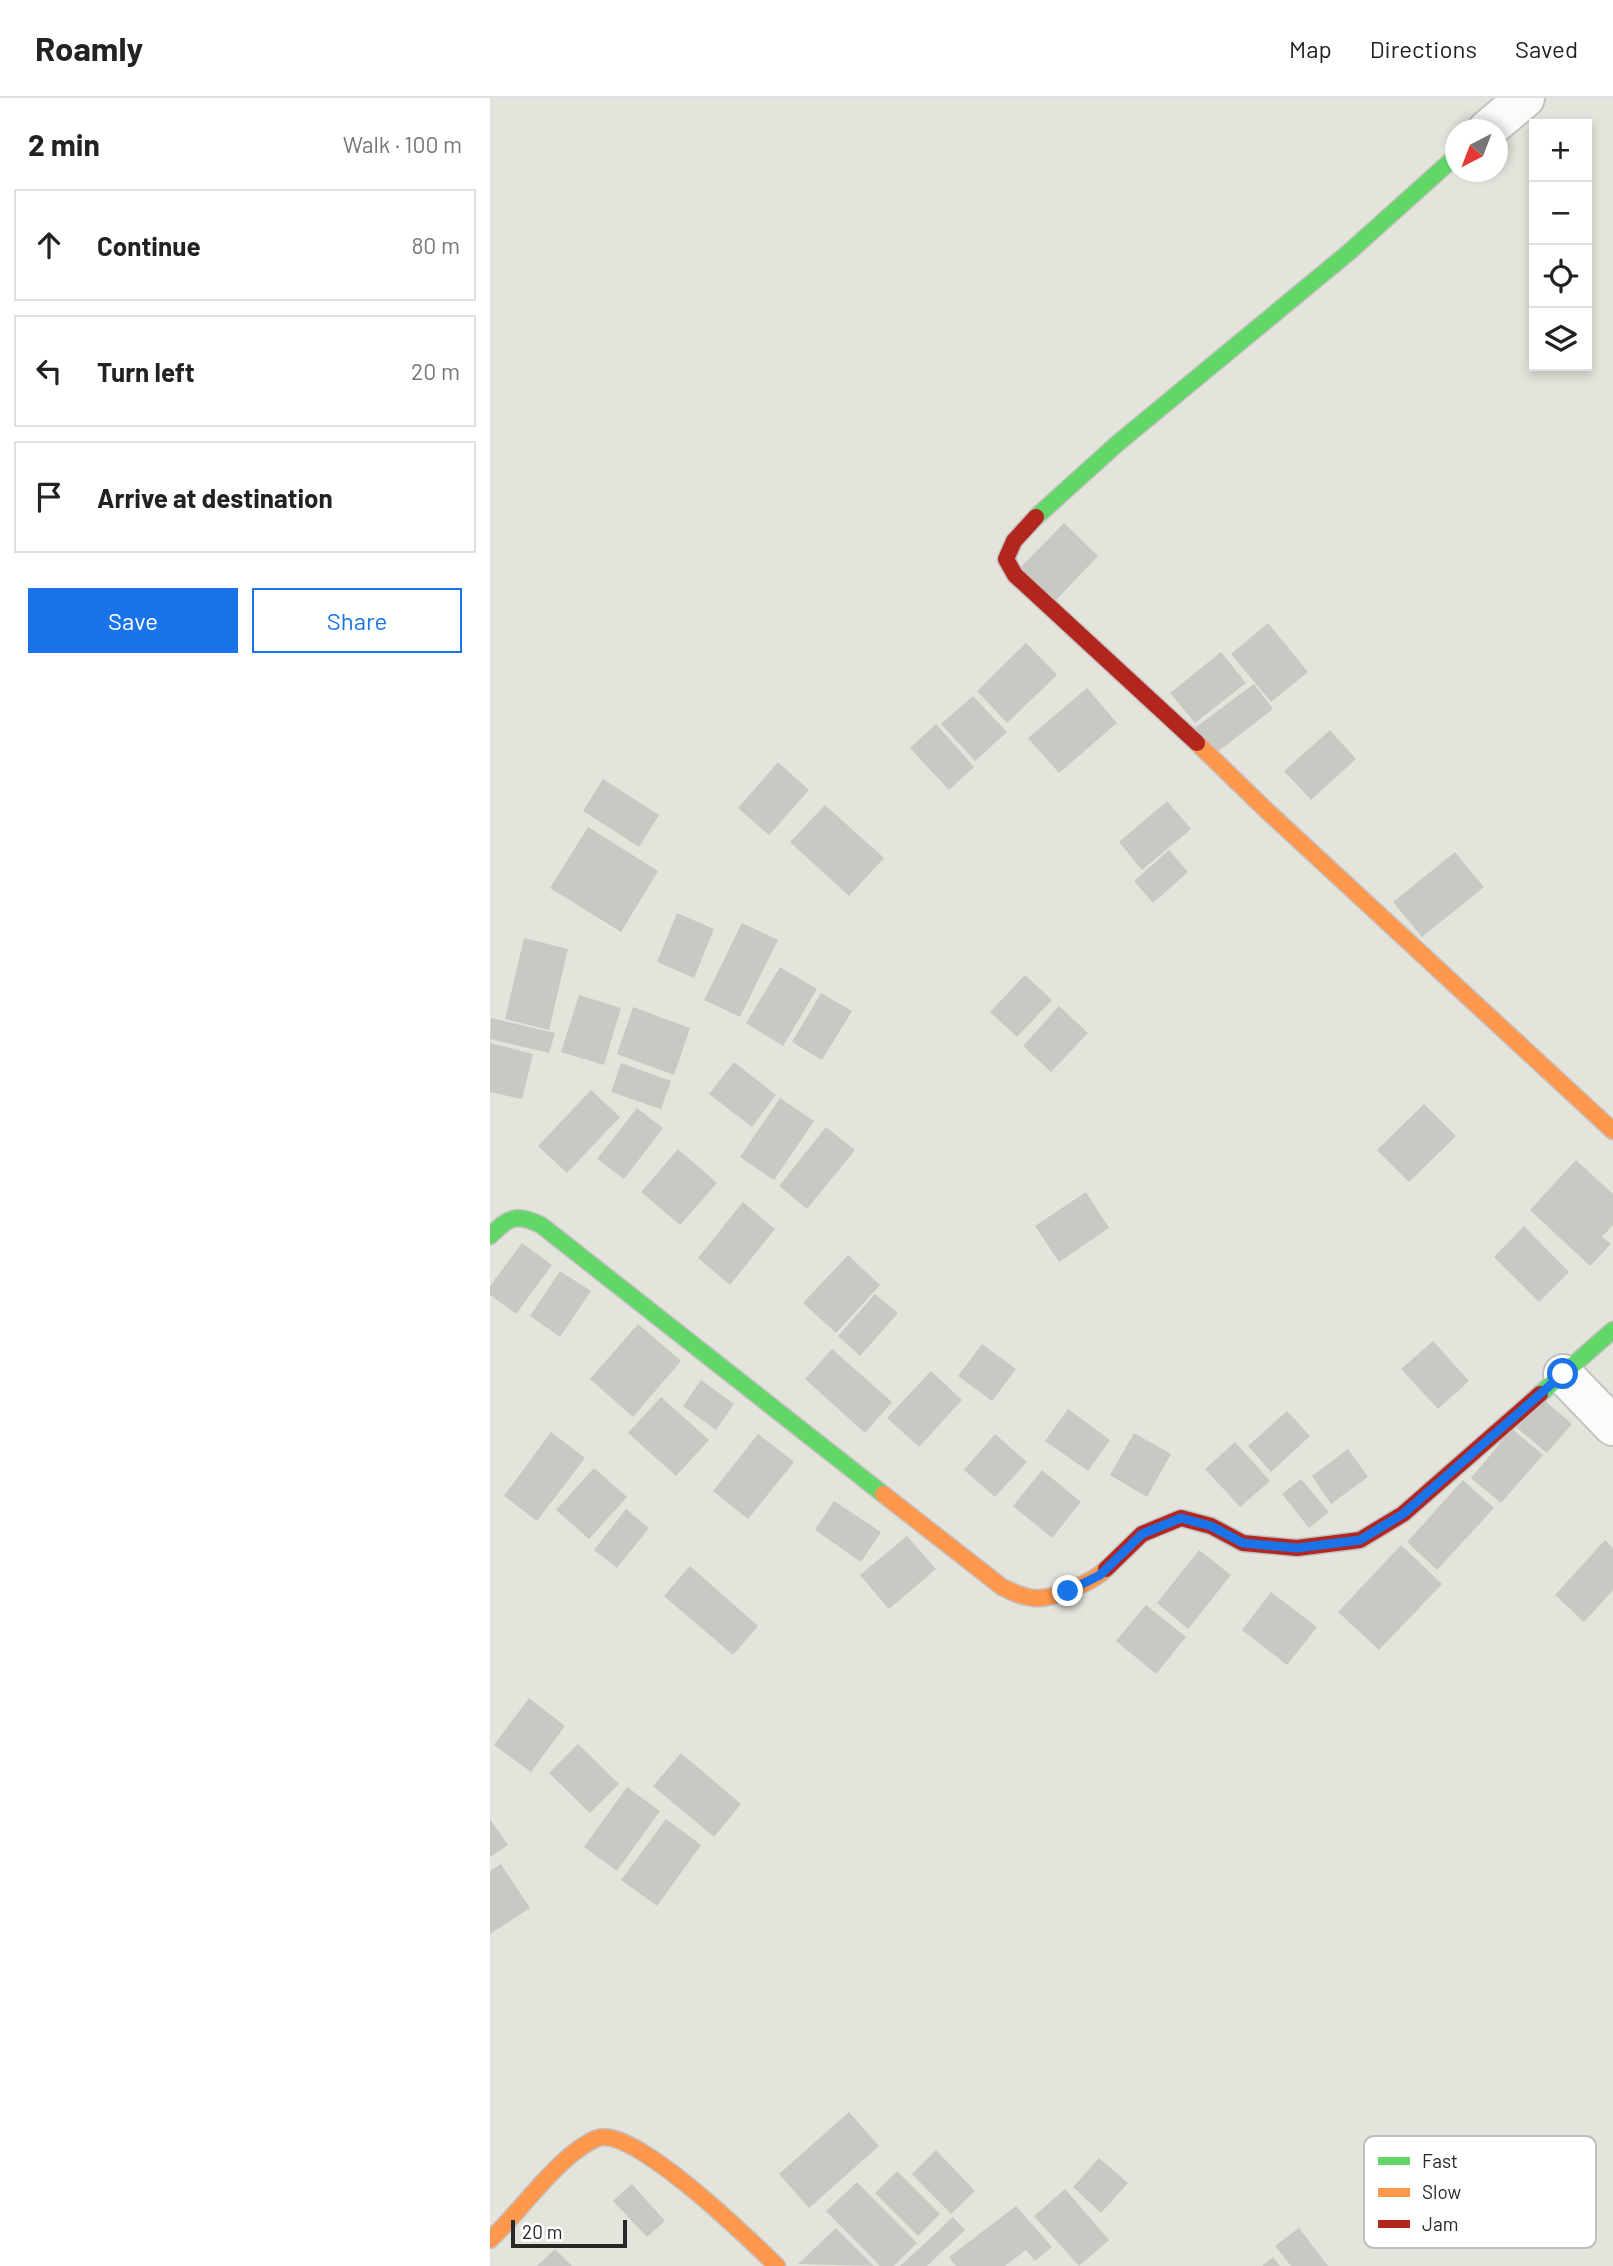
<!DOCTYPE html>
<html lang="en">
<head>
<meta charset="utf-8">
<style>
  body { margin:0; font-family:Barlow,sans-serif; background:#f2f2f2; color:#222 }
  .controls { position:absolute; right:21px; top:21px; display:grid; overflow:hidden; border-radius:0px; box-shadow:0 4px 10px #0003 }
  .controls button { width:63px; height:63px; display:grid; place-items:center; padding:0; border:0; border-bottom:2px solid #e0e0e0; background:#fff; color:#222; font:35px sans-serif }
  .compass { position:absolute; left:955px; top:21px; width:63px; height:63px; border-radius:50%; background:#fff; box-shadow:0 4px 10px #0003; rotate:222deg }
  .scale { position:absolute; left:21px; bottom:18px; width:116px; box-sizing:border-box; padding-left:7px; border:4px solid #272727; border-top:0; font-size:19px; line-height:24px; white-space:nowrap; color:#272727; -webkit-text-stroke:5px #fff; paint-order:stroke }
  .stop { position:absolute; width:21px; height:21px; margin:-16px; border:5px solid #1a73e8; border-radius:50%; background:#fff }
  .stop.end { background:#1a73e8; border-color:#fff; box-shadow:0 2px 7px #0008 }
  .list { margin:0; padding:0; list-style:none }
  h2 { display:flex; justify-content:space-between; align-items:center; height:91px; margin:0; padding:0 28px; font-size:30px }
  h2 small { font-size:23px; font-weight:400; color:#767676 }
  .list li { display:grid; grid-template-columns:46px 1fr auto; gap:21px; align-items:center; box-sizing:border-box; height:112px; margin:0 14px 14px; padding:0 14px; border:2px solid #e0e0e0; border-radius:0px }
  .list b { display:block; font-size:26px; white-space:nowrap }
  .list em { font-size:23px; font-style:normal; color:#767676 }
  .actions { display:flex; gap:14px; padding:21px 28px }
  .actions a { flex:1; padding:16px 0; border:2px solid #1a73e8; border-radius:0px; text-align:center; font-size:24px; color:#1a73e8 }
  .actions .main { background:#1a73e8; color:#fff }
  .icon { flex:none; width:38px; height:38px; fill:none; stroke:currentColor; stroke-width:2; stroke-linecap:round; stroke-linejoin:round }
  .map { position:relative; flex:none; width:1123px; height:2168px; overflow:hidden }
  header { display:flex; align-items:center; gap:42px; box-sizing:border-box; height:98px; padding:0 35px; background:#fff; border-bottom:2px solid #e0e0e0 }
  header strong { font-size:33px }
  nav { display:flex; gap:38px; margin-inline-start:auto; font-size:24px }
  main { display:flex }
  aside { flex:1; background:#fff }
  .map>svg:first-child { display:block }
  .building { fill:#c9c9c4 }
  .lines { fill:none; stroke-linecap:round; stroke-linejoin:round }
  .street-casing { stroke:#c3c2c2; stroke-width:42 }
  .fast-casing { stroke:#c3c2c2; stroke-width:19 }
  .slow-casing { stroke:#c3c2c2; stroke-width:19 }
  .jam-casing { stroke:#c3c2c2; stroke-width:19 }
  .street { stroke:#fbfbfa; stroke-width:38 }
  .fast { stroke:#63d668; stroke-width:16 }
  .slow { stroke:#ff974d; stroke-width:16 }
  .jam { stroke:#b3261e; stroke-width:16 }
  .route { stroke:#1a73e8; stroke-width:9 }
  .key { fill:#fff; stroke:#bebebe; stroke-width:2 }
  .key-label { font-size:19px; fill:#272727 }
</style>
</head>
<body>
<header>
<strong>Roamly</strong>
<nav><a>Map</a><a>Directions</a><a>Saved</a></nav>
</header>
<main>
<aside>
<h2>2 min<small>Walk · 100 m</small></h2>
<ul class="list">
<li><svg class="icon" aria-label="ahead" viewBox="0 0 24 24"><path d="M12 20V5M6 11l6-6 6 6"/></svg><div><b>Continue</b></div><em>80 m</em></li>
<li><svg class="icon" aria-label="left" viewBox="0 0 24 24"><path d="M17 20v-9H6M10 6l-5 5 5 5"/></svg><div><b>Turn left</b></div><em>20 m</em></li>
<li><svg class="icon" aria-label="arrive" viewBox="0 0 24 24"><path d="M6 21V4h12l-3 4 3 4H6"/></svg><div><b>Arrive at destination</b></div></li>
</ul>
<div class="actions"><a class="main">Save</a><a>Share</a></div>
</aside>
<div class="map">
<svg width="1123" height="2168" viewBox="0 0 1123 2168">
  <rect width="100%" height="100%" fill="#e4e3dc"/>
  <path class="building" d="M574,425L608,458L564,504L529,471Z
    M778,525L818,574L781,604L741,556Z
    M536,545L567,577L517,625L487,593Z
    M731,554L756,585L705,625L680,595Z
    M764,586L783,611L722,658L702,632Z
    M597,590L627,625L569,675L538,640Z
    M483,598L517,634L485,663L451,626Z
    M446,626L484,669L459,692L420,650Z
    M840,632L866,661L821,702L794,673Z
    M288,664L319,692L279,737L248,710Z
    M113,681L169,717L149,749L93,713Z
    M677,703L701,731L652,772L629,744Z
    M335,707L394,760L359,798L300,744Z
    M98,729L168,773L131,834L60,790Z
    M679,752L698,774L663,805L644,783Z
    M965,754L994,789L932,839L903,804Z
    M187,815L224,831L204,880L167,864Z
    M252,825L288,842L250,919L214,902Z
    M34,840L78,851L59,932L15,921Z
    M290,869L327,891L293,948L256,925Z
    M535,877L562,902L527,939L500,914Z
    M331,895L362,913L332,962L302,944Z
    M89,897L131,910L114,967L71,954Z
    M569,908L598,935L561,974L533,948Z
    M143,909L200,930L184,977L127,956Z
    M1,920L65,935L59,955L0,941Z
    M0,945L43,956L32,1001L0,994Z
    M244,964L286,997L262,1029L219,996Z
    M131,965L181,983L171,1011L121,994Z
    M101,992L130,1019L77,1075L48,1048Z
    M290,1000L324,1023L284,1082L250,1059Z
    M934,1006L966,1038L919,1084L887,1052Z
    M147,1010L173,1030L134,1081L107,1061Z
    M336,1029L365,1052L317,1111L289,1088Z
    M188,1051L227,1085L190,1127L151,1094Z
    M1086,1062L1123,1096V1127L1112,1139L1121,1146L1100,1168L1040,1112Z
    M596,1094L619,1130L569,1164L545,1128Z
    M253,1104L285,1131L240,1187L208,1160Z
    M1034,1128L1079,1174L1049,1204L1004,1159Z
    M32,1145L62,1167L26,1216L0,1197V1188Z
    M358,1157L390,1187L346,1235L313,1205Z
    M70,1173L101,1193L70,1239L40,1218Z
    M385,1196L408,1215L370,1258L348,1238Z
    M148,1226L191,1263L143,1319L100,1281Z
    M943,1243L979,1283L948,1311L911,1271Z
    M492,1246L526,1271L502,1303L468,1278Z
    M342,1251L402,1304L375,1335L315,1281Z
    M441,1273L472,1302L429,1349L397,1320Z
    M211,1282L244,1306L226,1332L193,1308Z
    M171,1299L219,1342L186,1378L138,1335Z
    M1053,1301L1082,1326L1057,1355L1027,1330Z
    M578,1311L620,1342L598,1373L555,1343Z
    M797,1313L820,1338L781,1374L758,1348Z
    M1022,1331L1053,1357L1011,1405L981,1380Z
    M61,1334L95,1360L47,1423L14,1398Z
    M644,1335L681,1356L657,1399L620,1377Z
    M268,1336L304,1364L258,1421L223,1393Z
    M505,1336L537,1364L505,1399L474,1372Z
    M745,1344L780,1383L750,1409L715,1371Z
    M858,1351L878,1379L841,1406L822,1378Z
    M104,1370L137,1399L99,1441L66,1412Z
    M552,1372L591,1404L562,1440L523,1408Z
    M811,1381L839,1414L819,1430L792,1396Z
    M973,1382L1004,1410L947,1472L917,1444Z
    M344,1403L391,1434L371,1464L325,1432Z
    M136,1411L159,1430L127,1470L104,1452Z
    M417,1438L446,1471L399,1511L370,1477Z
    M1115,1442L1123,1450V1492L1094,1524L1065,1497Z
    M911,1447L952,1486L889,1552L848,1514Z
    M709,1452L741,1477L698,1531L667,1505Z
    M200,1468L268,1528L243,1557L174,1498Z
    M781,1494L827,1529L797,1567L752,1532Z
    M656,1507L696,1539L666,1576L626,1543Z
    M39,1600L75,1628L41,1674L4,1647Z
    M88,1646L129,1686L100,1715L59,1675Z
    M191,1655L251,1706L224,1739L163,1688Z
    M137,1689L170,1713L127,1773L94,1749Z
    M0,1721L18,1747L0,1759Z
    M176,1721L211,1747L167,1808L131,1782Z
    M11,1766L40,1810L0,1836V1773Z
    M359,2014L389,2048L319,2110L289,2076Z
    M446,2052L485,2093L461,2116L422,2076Z
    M609,2060L638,2085L611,2115L583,2089Z
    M407,2073L450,2116L428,2138L385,2095Z
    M367,2084L427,2145L404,2168H390L336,2113Z
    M142,2086L175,2123L157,2139L123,2103Z
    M575,2091L619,2142L589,2168L544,2118Z
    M526,2108L562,2149L545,2163L536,2152L515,2168H466L459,2159Z
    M463,2119L475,2132L437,2168H410Z
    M346,2130L384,2168L308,2166Z
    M809,2130L838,2168H801L785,2148Z
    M65,2151L82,2168H47Z
    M783,2159L790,2168H772Z"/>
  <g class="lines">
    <defs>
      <path id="street" d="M997,32L1035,0
        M1073,1276L1123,1328"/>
      <path id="fast" d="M546,419L628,345L858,155L965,59
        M0,1138C19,1119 26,1115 51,1127L393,1396
        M1050,1296L1123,1232"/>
      <path id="slow" d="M707,645L775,711L1123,1033
        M393,1396L512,1489C522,1494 532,1499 544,1500C562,1502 603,1484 616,1471
        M0,2142C30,2114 71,2054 108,2040C144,2028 260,2142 287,2168"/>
      <path id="jam" d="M546,419L524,443L516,461L525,477L707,645
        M616,1471L652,1436L691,1420L721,1428L753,1445L807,1450L870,1442L913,1416L1050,1296"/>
    </defs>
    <use href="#street" class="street-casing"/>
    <use href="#fast" class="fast-casing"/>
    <use href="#slow" class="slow-casing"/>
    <use href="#jam" class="jam-casing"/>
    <use href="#street" class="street"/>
    <use href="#fast" class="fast"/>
    <use href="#slow" class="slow"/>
    <use href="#jam" class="jam"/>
  </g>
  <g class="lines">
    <path class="route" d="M578,1493L610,1477L652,1436L691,1420L721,1428L753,1445L807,1450L870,1442L913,1416L1073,1276"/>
  </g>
  <rect x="874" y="2038" width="232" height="112" rx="10" class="key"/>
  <rect x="888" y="2059" width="32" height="8" fill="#63d668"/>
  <rect x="888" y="2090" width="32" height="9" fill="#ff974d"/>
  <rect x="888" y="2122" width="32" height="8" fill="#b3261e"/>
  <g class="key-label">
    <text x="932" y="2070">Fast</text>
    <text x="932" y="2101">Slow</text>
    <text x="932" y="2133">Jam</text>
  </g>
</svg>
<div class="controls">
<button>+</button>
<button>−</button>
<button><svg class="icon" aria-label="locate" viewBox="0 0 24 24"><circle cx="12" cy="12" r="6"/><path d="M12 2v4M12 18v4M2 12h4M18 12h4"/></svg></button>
<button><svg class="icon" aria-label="layers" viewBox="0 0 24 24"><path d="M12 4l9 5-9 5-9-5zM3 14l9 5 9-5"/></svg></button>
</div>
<svg class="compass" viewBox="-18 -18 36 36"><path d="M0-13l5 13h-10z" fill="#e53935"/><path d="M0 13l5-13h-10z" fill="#767676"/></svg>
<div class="scale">20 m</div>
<div class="stop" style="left:1073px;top:1276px"></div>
<div class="stop end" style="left:578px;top:1493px"></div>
</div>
</main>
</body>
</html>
